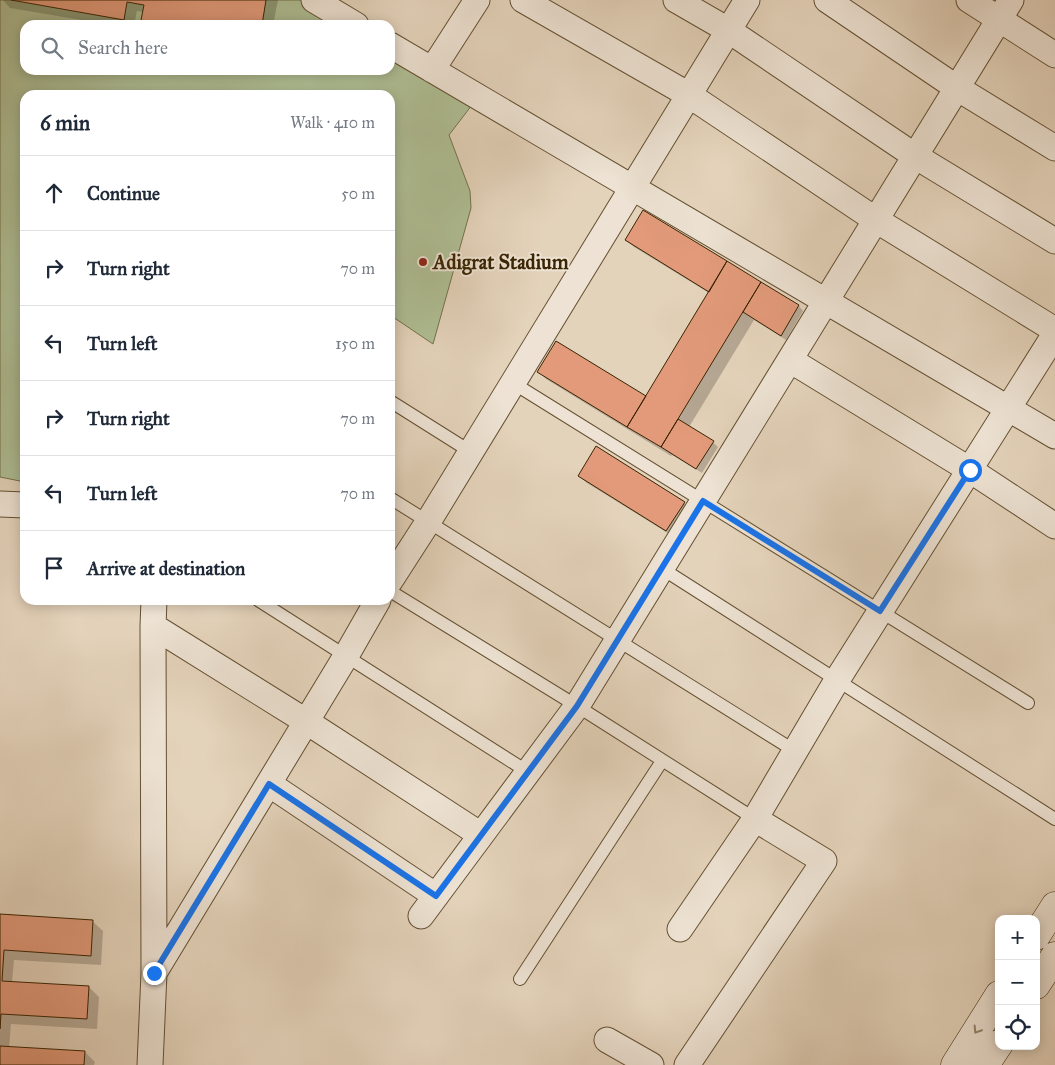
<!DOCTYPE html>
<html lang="en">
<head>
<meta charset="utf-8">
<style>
  body { margin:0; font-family:"IM FELL Great Primer",serif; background:#f2f2f3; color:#1f2937 }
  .controls { position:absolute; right:15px; bottom:15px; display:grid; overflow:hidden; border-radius:10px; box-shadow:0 2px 12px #0003 }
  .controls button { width:45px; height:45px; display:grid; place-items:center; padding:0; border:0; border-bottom:1px solid #e0e1e3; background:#fff; color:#1f2937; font:25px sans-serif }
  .stop { position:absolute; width:15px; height:15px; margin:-11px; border:4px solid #1a73e8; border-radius:50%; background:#fff }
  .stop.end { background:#1a73e8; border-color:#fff; box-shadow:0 1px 5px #0008 }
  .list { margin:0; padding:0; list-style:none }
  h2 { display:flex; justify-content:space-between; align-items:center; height:65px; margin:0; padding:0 20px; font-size:21px }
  h2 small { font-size:16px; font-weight:400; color:#747a83 }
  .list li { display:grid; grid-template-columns:32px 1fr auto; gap:15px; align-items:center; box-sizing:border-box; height:75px; padding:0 20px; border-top:1px solid #e0e1e3 }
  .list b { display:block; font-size:19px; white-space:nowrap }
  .list em { font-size:16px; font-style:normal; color:#747a83 }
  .icon { flex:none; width:28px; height:28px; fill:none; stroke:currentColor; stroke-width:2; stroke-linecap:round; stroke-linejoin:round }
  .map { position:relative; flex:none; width:1055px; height:1065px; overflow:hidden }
  .search { position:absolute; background:#fff; box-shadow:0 2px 12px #0003; left:20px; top:20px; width:375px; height:55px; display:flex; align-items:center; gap:12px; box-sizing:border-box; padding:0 18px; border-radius:15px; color:#747a83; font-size:19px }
  .panel { position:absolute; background:#fff; box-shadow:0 2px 12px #0003; left:20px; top:90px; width:375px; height:515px; border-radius:15px }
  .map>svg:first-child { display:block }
  .garden { fill:#afbe94; stroke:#74714c }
  .shadow { fill:#0003 }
  .building { fill:#e29a7a; stroke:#392403 }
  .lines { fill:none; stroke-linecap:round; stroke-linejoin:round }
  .lane-casing { stroke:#645031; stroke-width:14 }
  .street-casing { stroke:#645031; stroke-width:27 }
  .secondary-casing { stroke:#392403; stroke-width:29 }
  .lane { stroke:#ede2d3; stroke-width:12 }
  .street { stroke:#ede2d3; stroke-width:25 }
  .secondary { stroke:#ede2d3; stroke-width:28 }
  .oneway { stroke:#93836b }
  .route { stroke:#1a73e8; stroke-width:6 }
  .poi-dot { fill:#8f2418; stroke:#ede2d3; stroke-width:2 }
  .labels { text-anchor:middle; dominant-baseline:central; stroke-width:4; stroke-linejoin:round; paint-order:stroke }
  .poi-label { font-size:20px; font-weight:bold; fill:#392403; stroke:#ede2d3; text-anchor:start }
</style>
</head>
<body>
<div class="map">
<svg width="1055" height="1065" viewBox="0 0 1055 1065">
  <rect width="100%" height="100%" fill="#e4d3bb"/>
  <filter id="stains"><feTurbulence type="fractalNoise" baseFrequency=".004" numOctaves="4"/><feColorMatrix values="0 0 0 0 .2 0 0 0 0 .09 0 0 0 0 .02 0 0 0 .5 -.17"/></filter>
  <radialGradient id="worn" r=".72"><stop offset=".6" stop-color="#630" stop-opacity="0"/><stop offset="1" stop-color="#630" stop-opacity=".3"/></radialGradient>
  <path class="garden" d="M0,0H302L344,25H25V70H390V52L475,101L449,135L470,191L471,208L433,344L390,315V95H25V482L0,477Z"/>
  <path class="shadow" d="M3,0H278L273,25H141L143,12L137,11L134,25H111L10,8Z
    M643,211L799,306L803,311L786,340L754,320L689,427L713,442L718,447L702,473L672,455L671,456L546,379L539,372L646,398L709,293L634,247L626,240Z
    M579,476L684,503L691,510L674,537L587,483Z
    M0,916L92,921L103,931L101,965L14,960L12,982L89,987L99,997L97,1029L11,1024L9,1048L85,1052L95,1062L94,1065H0Z"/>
  <path class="building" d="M11,0H266L262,25H140L144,5L127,2L124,20Z
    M643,210L727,261L709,292L625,240Z
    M727,261L761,282L661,447L627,427Z
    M761,282L799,305L781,336L743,312Z
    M556,341L646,396L627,427L537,372Z
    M678,419L714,441L696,469L661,447Z
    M596,446L685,502L666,531L578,476Z
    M0,914L93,920L91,956L4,950L2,981L89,986L87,1019L1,1014L0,1029Z
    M0,1046L85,1051L84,1065H0Z"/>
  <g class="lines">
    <defs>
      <path id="lane" d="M513,383L1028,703
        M390,401L471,452
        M390,498L795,751
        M661,568L1055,819
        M390,591L577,706L755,819
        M258,600L528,772
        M520,979L662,761"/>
      <path id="street" d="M314,0L356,25
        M523,0L689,95L876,220L1055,330
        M676,0L728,30L915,156L1055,241
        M827,0L957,88L1055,148
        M969,0L1055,55
        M390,45L1055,436
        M432,70L477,0
        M790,360L970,470L1055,526
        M0,504L25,505
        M390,581L428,522L747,0
        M153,626L307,722L481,835
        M269,784L436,896
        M421,916L577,706L1011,0
        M680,929L755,819L837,680L1055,334
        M154,973L346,656L378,600
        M607,1040L651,1065
        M150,1065L154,973L153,626L154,600
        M687,1065L824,861L755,819"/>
      <path id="secondary" d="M1036,936L1055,906
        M1036,985L1055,956
        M955,1065L999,995
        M985,1065L999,1044"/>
    </defs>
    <use href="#lane" class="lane-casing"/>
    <use href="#street" class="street-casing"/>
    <use href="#secondary" class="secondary-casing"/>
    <use href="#lane" class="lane"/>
    <use href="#street" class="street"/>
    <use href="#secondary" class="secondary"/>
  </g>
  <defs><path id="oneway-chevron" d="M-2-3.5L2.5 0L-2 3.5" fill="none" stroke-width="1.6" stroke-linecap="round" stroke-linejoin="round" transform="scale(1.25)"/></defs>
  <use class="oneway" href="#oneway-chevron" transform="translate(977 1030) rotate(122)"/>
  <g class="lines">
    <path class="route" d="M154,973L269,784L436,896L577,706L703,501L880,611L970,470"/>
  </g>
  <circle class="poi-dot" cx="423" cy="262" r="5"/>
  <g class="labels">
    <g class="poi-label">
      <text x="433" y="262">Adigrat Stadium</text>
    </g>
  </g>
  <rect width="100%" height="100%" filter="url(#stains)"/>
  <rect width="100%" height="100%" fill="url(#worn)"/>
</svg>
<div class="controls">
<button>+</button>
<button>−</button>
<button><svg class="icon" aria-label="locate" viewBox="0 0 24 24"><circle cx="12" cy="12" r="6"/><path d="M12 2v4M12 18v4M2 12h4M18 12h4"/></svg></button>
</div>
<div class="stop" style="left:970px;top:470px"></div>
<div class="stop end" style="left:154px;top:973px"></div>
<div class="search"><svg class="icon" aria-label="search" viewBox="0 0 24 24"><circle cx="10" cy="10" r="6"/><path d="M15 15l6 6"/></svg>Search here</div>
<section class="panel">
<h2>6 min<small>Walk · 410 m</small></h2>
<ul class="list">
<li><svg class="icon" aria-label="ahead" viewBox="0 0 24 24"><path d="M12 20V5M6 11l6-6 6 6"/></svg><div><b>Continue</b></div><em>50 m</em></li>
<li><svg class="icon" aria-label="right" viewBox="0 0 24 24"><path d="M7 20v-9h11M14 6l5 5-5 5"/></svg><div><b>Turn right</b></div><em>70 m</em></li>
<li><svg class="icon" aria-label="left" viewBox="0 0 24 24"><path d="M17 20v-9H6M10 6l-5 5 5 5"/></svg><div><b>Turn left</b></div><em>150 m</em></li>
<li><svg class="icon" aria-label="right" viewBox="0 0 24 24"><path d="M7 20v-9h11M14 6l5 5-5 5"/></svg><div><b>Turn right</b></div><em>70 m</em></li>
<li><svg class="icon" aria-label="left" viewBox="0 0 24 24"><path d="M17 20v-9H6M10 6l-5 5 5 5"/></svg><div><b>Turn left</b></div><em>70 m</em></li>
<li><svg class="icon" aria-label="arrive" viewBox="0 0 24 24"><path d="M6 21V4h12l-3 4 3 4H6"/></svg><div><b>Arrive at destination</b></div></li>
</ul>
</section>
</div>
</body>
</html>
